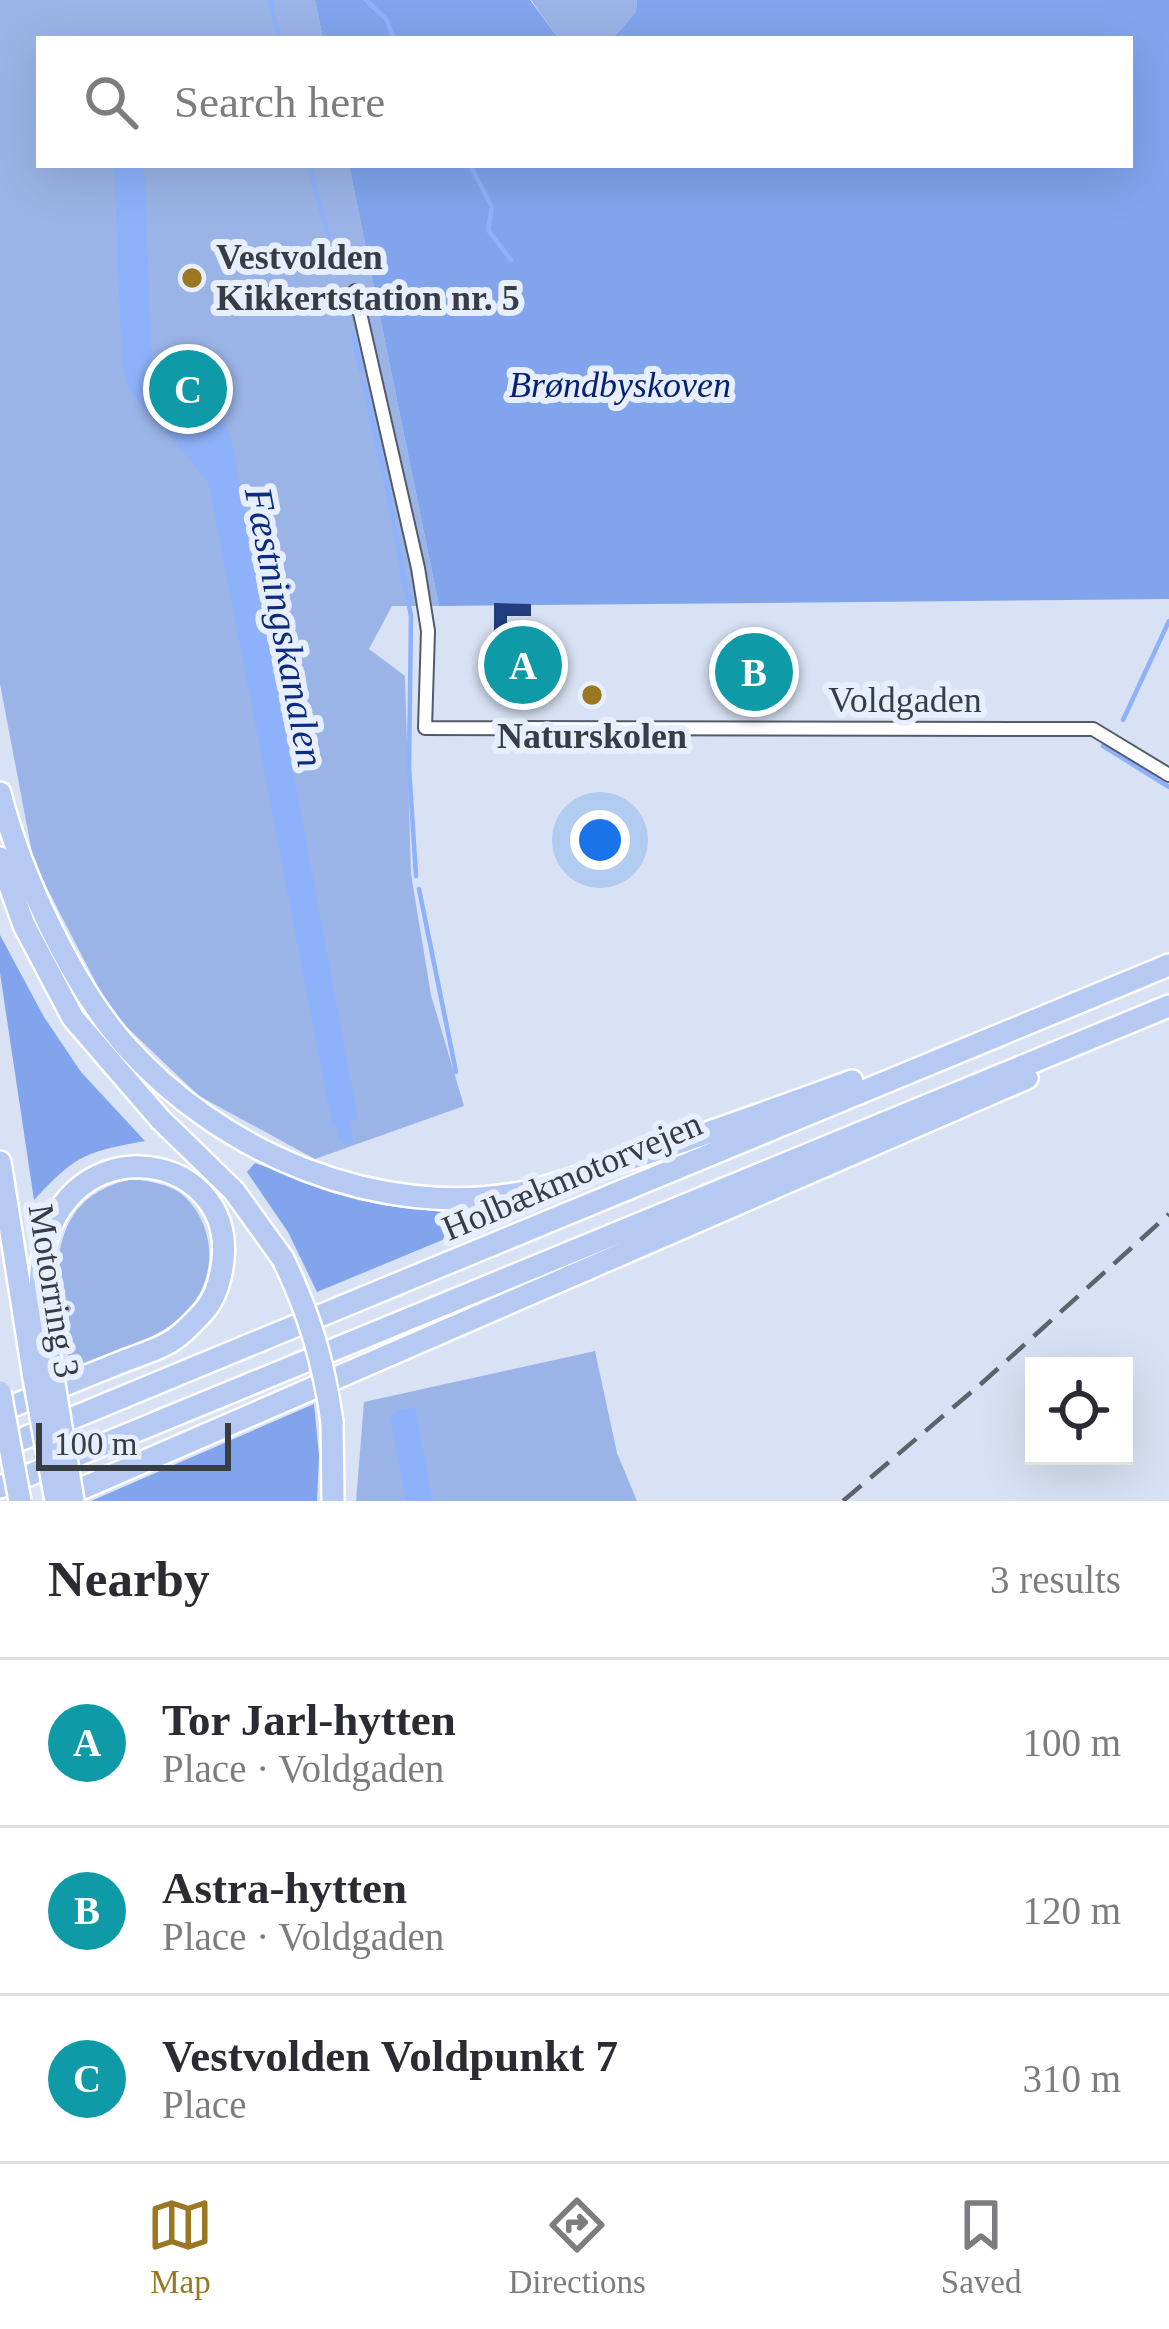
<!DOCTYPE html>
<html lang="en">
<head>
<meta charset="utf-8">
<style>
  body { margin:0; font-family:Georgia,serif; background:#f2f2f3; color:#2b2b33 }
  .controls { position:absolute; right:36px; bottom:36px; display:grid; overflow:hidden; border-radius:0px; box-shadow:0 12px 48px #0002 }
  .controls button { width:108px; height:108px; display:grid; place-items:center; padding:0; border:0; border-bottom:3px solid #e1e1e2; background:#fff; color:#2b2b33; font:60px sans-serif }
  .scale { position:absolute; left:36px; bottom:30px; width:195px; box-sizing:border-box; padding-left:12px; border:6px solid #383c43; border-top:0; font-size:33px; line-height:42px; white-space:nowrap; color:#383c43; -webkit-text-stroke:9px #e7effe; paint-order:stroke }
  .you { position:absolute; left:600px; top:840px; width:42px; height:42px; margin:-30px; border:9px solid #fff; border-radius:50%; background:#1a73e8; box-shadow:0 0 0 18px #1a73e833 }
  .badge { display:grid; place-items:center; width:78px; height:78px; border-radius:50%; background:#9b7722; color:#fff; font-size:39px; font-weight:700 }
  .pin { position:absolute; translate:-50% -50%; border:6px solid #fff; box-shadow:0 3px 12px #0006 }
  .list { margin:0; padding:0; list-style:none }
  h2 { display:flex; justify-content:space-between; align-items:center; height:156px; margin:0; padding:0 48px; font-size:51px }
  h2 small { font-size:39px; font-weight:400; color:#7c7c81 }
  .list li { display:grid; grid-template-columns:78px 1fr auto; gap:36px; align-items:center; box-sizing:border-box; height:168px; padding:0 48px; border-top:3px solid #e1e1e2 }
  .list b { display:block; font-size:45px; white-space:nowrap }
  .list p { margin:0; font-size:39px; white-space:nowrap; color:#7c7c81 }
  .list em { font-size:39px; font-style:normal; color:#7c7c81 }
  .icon { flex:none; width:66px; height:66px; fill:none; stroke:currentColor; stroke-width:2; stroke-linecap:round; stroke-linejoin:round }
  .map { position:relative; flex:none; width:1169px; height:1501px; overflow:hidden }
  .search { position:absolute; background:#fff; box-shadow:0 12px 48px #0002; left:36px; right:36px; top:36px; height:132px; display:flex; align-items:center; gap:30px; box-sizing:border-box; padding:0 42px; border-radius:0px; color:#7c7c81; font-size:45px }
  .sheet { height:660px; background:#fff }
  nav { display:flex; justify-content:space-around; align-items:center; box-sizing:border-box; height:168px; border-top:3px solid #e1e1e2; background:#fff; font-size:33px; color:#7c7c81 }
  nav a { display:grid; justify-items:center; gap:6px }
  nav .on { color:#9b7722 }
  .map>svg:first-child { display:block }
  .green { fill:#9bb4e7 }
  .forest { fill:#81a4ed }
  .water { fill:#8eb1fb }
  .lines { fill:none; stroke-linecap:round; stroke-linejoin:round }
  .stream { stroke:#8eb1fb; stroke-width:4.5 }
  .canal { stroke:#8eb1fb; stroke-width:14 }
  .building { fill:#223e7e }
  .minor-casing { stroke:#535b6b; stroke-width:16 }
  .motorway-casing { stroke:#fff; stroke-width:26 }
  .minor { stroke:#fff; stroke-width:12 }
  .motorway { stroke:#b5c9f2; stroke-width:21 }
  .rail { stroke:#5d626c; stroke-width:4.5; stroke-dasharray:24 12; stroke-linecap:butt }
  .motorway-bridge-casing { stroke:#fff; stroke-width:26; stroke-linecap:butt }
  .motorway-bridge { stroke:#b5c9f2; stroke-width:21 }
  .poi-dot { fill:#9b7722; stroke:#e7effe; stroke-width:4.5 }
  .labels { text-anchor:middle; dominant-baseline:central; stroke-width:12; stroke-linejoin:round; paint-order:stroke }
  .poi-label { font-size:36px; font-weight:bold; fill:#383c43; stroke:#e7effe; text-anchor:start }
  .park-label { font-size:36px; font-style:italic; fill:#062174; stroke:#e7effe }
  .street-label { font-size:36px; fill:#383c43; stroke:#e7effe }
  .water-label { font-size:39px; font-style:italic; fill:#0d2c7e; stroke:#e7effe }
</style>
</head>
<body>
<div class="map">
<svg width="1169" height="1501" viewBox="0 0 1169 1501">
  <rect width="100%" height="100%" fill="#d8e2f4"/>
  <path class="green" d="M0,0H315L323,39H39V165H349L439,606H392L369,649L405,676L411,874L431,995L464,1106L315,1159L199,1096L111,1012L34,863L0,684Z
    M531,0H637L636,12L612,39H559Z
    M133,1179C152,1182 172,1184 186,1198C219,1232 216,1285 182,1316C152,1343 108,1354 71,1368C54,1295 37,1198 133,1179Z
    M595,1351L617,1453L637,1501H356L364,1402Z"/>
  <path class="forest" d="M315,0H530L559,39H323Z
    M637,0H1169V599L439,606L349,165H1130V39H612L636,12Z
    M0,935L44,1017L81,1072L145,1141C85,1152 76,1155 34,1200L0,973Z
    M255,1163C298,1179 339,1195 384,1205C421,1213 441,1205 476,1226L317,1292L288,1232L247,1172Z
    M314,1404L319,1456L317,1501H91Z"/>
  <path class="water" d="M114,165H144L153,386C168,401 185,414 207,404L202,378L210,372L233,448L358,1120L332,1124L209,485C197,469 185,452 171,438C149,414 129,399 122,365Z
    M415,1408L433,1501H406L390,1417L398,1410Z"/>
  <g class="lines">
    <path class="stream" d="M270,0L279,39
      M366,0L386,19L394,39
      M309,165L338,273
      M470,165L492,207L488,230L511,260
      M353,335L361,371
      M364,383L383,470
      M385,476L411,616L409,767L416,876
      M1123,720L1169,621
      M1103,746L1169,787
      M419,889L456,1072"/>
    <path class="canal" d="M341,1108L346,1137"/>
  </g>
  <path class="building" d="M494,603L531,604V616H507V641H532V695H519V674H513V655H494Z"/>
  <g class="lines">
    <defs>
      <path id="minor" d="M355,291L418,568L428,631L425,728L1093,729L1169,775"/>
      <path id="motorway" d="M0,793C20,872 70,982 124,1044C220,1153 379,1221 525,1192C557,1186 589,1172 620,1162C699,1137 775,1109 852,1081
        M0,858L24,925L73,1018L160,1119L234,1191L283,1259
        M0,1162L34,1378
        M0,1411C40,1395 80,1379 119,1363C136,1356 155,1351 170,1342C182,1335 195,1321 204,1311C216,1298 221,1277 223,1260C235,1144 51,1124 41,1271C38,1304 47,1339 52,1371
        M332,1422L333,1501
        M0,1448L1169,965
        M0,1487L1169,1006
        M60,1498L1027,1078"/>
    </defs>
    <use href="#minor" class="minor-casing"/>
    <use href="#motorway" class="motorway-casing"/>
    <use href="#minor" class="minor"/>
    <use href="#motorway" class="motorway"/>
    <path class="rail" d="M843,1501L982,1383L1169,1214"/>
    <defs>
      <path id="motorway-bridge" d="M283,1259C309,1313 324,1363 332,1422
        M52,1371L73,1501
        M34,1378L56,1501
        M0,1392L20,1501"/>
    </defs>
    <use href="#motorway-bridge" class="motorway-bridge-casing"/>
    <use href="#motorway-bridge" class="motorway-bridge"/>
  </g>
  <g class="poi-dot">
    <circle cx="192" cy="278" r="12"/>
    <circle cx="592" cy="695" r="12"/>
  </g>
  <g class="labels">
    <g class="poi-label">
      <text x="216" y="257">Vestvolden<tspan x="216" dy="41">Kikkertstation nr. 5</tspan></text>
      <text x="592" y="736" text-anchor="middle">Naturskolen</text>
    </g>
    <g class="park-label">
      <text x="620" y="385">Brøndbyskoven</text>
    </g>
    <g class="street-label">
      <text x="905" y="700">Voldgaden</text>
      <text transform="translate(572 1176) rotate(-23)">Holbækmotorvejen</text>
      <text transform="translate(54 1291) rotate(81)">Motorring 3</text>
    </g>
    <g class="water-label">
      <text transform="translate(285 627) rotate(79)">Fæstningskanalen</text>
    </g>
  </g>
</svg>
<div class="controls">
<button><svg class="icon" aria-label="locate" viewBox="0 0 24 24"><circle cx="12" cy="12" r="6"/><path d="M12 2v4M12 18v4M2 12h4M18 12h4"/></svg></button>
</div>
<div class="scale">100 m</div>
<div class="you"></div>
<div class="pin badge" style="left:523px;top:665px;background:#0f9aa8">A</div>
<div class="pin badge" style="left:754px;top:672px;background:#0f9aa8">B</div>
<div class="pin badge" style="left:188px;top:389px;background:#0f9aa8">C</div>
<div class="search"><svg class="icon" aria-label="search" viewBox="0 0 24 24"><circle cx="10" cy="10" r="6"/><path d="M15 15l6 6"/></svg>Search here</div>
</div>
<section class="sheet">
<h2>Nearby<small>3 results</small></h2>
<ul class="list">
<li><span class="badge" style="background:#0f9aa8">A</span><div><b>Tor Jarl-hytten</b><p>Place · Voldgaden</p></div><em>100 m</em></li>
<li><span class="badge" style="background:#0f9aa8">B</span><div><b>Astra-hytten</b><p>Place · Voldgaden</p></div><em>120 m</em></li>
<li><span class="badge" style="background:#0f9aa8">C</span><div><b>Vestvolden Voldpunkt 7</b><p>Place</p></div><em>310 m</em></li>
</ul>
</section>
<nav>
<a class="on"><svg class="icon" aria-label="map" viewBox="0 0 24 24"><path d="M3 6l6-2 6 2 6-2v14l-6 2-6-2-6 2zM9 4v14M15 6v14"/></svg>Map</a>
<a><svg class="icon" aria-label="directions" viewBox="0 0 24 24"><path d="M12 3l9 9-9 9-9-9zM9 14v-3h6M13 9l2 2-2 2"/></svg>Directions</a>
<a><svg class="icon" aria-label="saved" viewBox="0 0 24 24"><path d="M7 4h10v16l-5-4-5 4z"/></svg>Saved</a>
</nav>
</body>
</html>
